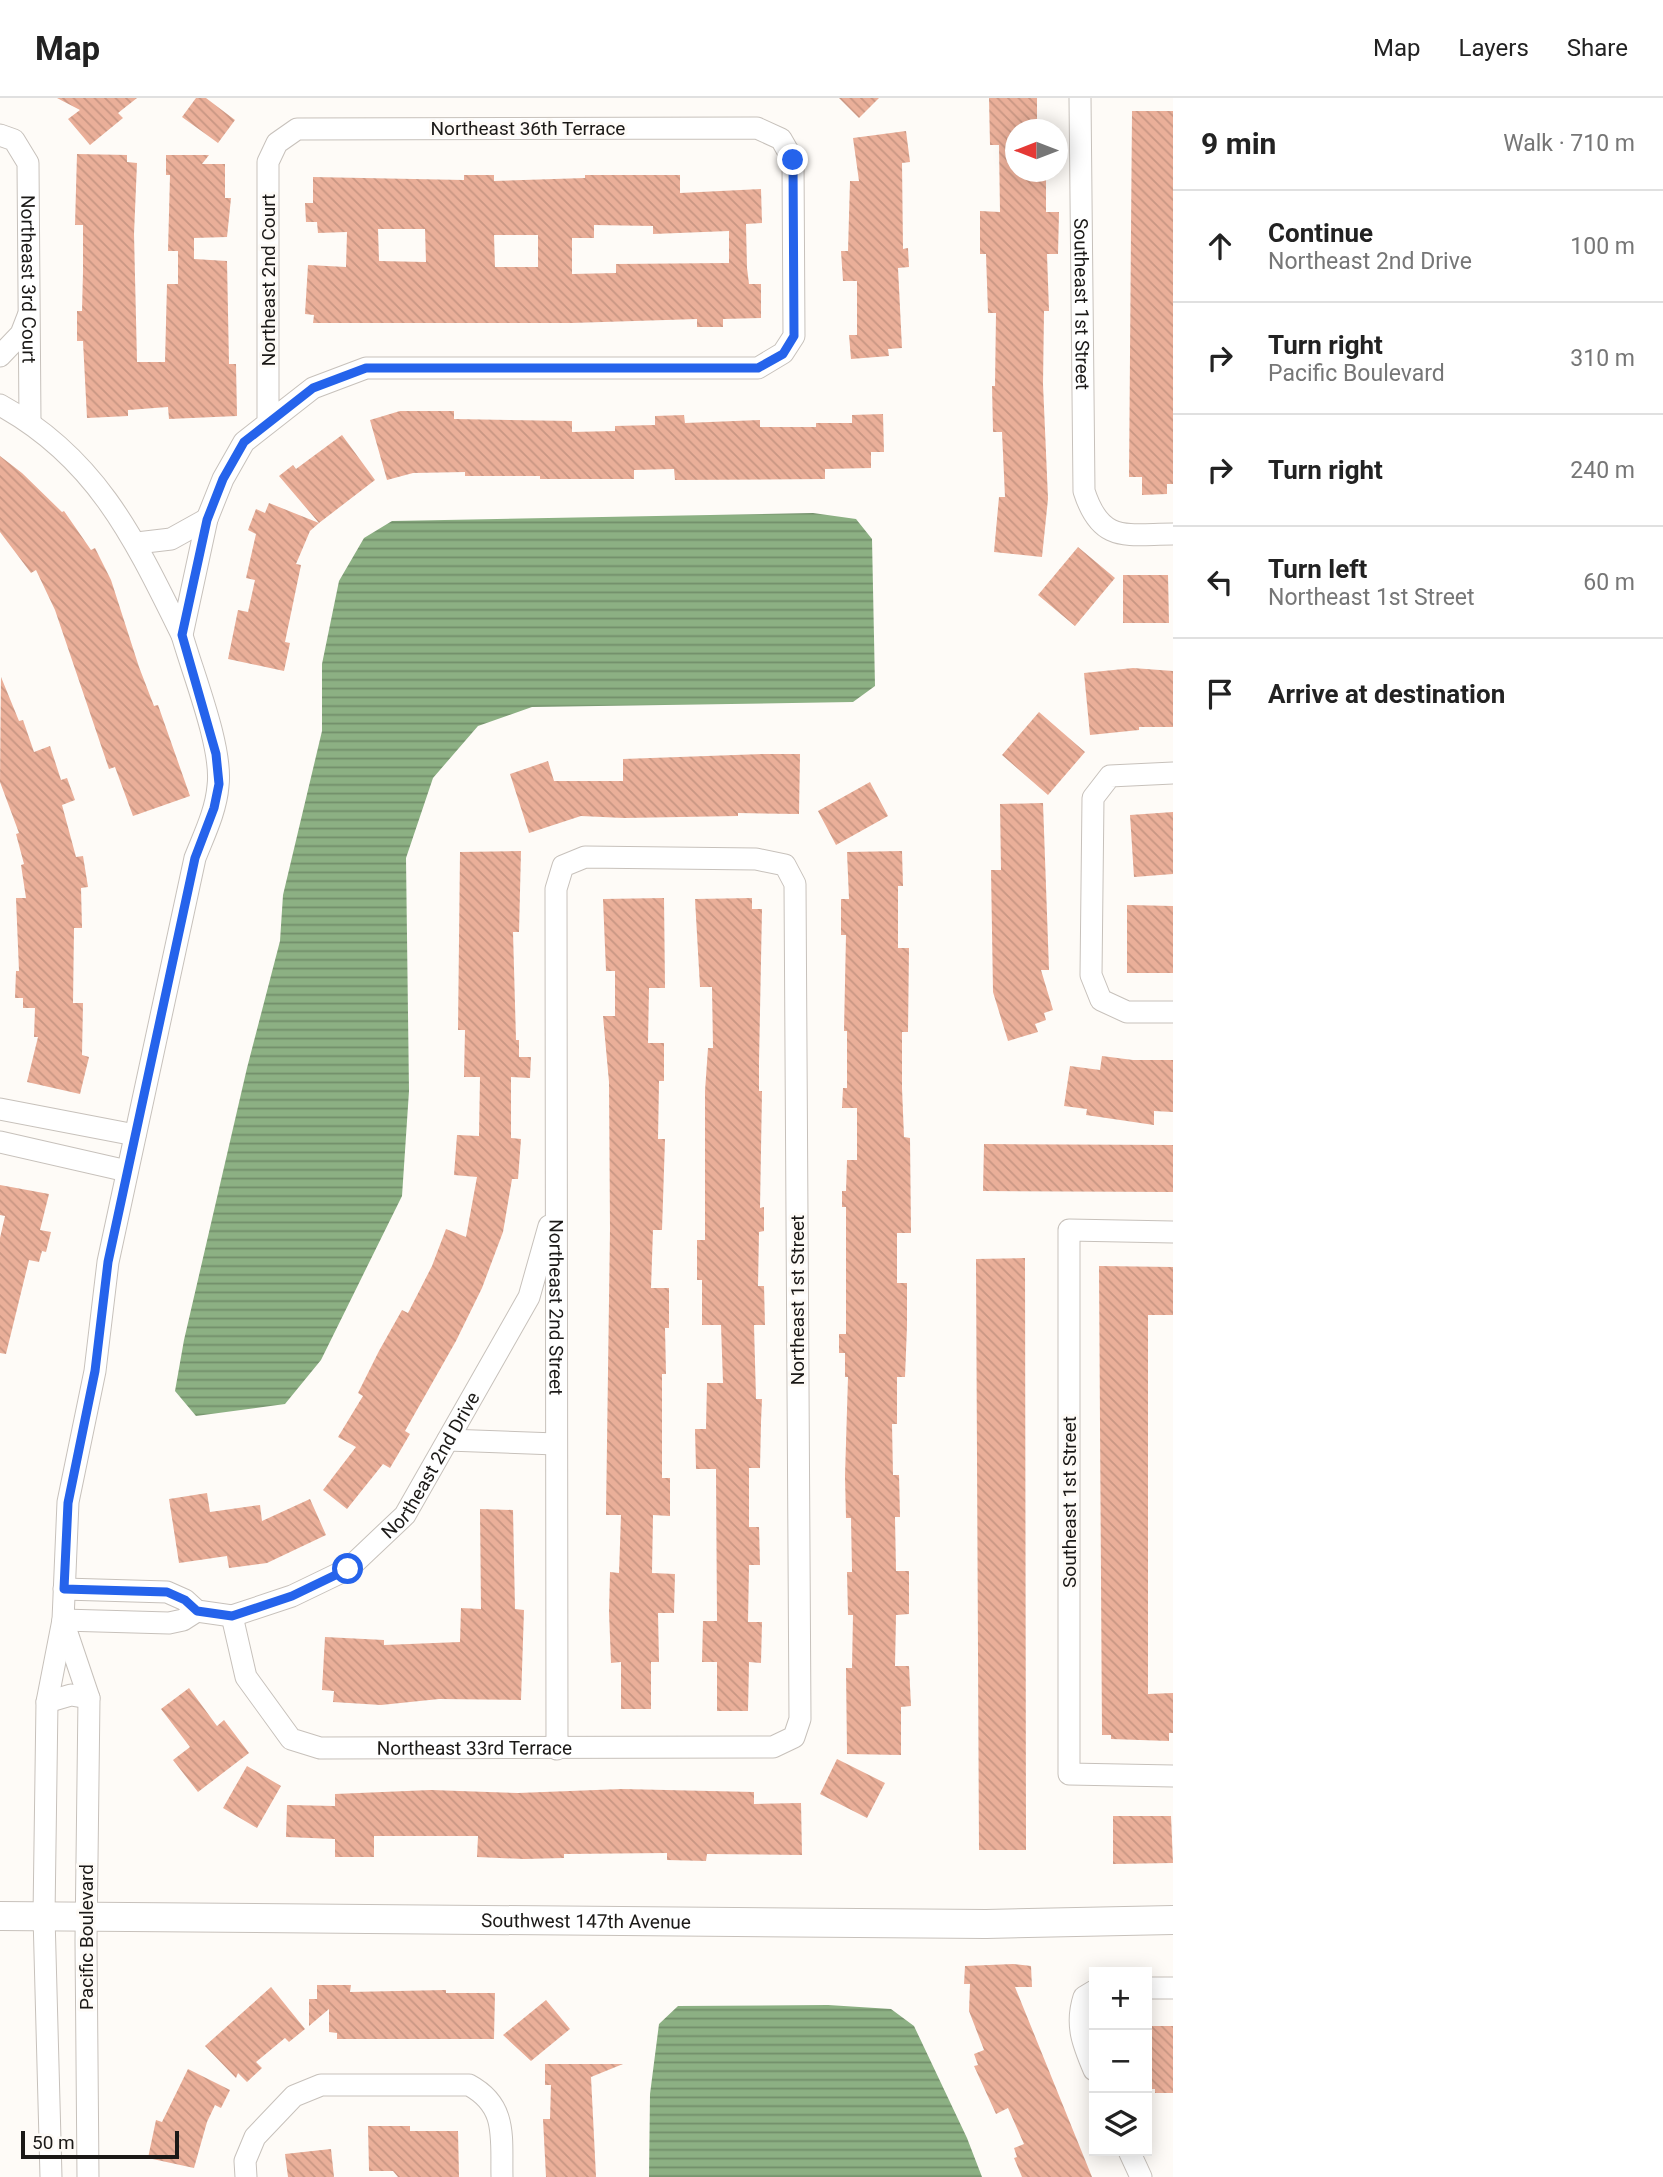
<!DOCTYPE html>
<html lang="en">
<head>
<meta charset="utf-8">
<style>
  body { margin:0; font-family:Roboto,sans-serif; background:#f2f2f2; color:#222 }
  .controls { position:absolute; right:21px; bottom:21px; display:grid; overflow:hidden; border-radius:0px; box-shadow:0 4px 18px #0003 }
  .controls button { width:63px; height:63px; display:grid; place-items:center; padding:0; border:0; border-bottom:2px solid #e0e0e0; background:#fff; color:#222; font:35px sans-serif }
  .compass { position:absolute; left:1005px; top:21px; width:63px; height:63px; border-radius:50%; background:#fff; box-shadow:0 4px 18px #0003; rotate:270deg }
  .scale { position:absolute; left:21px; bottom:18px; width:158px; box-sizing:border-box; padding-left:7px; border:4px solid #1b1917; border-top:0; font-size:19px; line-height:24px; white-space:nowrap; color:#1b1917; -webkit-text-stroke:5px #fefbf7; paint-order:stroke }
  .stop { position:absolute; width:21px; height:21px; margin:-16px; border:5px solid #2563eb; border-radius:50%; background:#fff }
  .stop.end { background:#2563eb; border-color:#fff; box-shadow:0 2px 7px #0008 }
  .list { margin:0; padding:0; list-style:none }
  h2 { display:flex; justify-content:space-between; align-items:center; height:91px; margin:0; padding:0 28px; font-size:30px }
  h2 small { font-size:23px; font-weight:400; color:#767676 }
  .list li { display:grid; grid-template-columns:46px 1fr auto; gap:21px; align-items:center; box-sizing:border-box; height:112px; padding:0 28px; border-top:2px solid #e0e0e0 }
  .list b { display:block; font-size:26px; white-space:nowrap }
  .list p { margin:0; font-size:23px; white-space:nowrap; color:#767676 }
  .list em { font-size:23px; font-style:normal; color:#767676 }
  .icon { flex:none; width:38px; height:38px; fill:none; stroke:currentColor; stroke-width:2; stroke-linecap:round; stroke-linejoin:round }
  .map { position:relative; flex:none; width:1173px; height:2079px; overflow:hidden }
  header { display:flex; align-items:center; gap:42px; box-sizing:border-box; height:98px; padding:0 35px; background:#fff; border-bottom:2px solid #e0e0e0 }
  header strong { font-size:33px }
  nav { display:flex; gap:38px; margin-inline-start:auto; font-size:24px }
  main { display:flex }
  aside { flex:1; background:#fff }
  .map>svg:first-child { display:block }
  .water { fill:url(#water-rules) }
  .building { fill:url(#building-back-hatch); fill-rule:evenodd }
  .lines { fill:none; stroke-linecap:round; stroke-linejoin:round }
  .street-casing { stroke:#c7c1bb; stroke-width:23 }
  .secondary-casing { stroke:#c7c1bb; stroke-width:30 }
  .street { stroke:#fff; stroke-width:21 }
  .secondary { stroke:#fff; stroke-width:28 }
  .route { stroke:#2563eb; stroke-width:9 }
  .labels { text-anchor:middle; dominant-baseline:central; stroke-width:6; stroke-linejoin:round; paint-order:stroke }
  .street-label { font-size:19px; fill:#1b1917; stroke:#fefbf7 }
</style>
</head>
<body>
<header>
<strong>Map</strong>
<nav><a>Map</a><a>Layers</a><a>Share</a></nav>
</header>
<main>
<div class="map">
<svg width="1173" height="2079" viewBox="0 0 1173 2079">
  <defs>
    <pattern id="water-rules" width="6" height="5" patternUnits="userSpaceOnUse" patternTransform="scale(1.75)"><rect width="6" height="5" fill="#8cb083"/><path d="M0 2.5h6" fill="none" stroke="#728e6a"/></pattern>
    <pattern id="building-back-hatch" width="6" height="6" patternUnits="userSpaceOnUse" patternTransform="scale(1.75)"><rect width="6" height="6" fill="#eaaf99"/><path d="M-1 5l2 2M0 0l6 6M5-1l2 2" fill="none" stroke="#c89683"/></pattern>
  </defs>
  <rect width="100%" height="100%" fill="#fefbf7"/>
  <path class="water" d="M813,415L856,421L872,441L875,588L853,604L532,609L478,628L433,680L406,760L409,993L402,1098L321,1262L285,1306L196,1318L175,1293L184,1242L247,970L280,843L283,797L322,633V566L339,483L364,440L392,423Z
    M828,1907L891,1911L914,1928L967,2040L982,2079H649L650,1996L659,1926L678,1908Z"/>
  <path class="building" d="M57,0H137L118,15L123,20L90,47L68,21L80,12Z
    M196,0H206L235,22L218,45L182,19Z
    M839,0H879L859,20Z
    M989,0H1037V32H1016V74H1046V114H1059L1058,156H1047L1049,213H1044L1043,286L1048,401L1042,459L994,454L999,399H1005L1002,334H993L992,288H995L996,215H988L986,156H980V113L1000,114L999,47H990Z
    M1132,13H1173V386H1167V396L1142,397V379H1129Z
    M906,33L910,64L902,65L903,151L908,150L909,169L898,170L902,250L888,251L889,258L851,261L849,237H857V183H843L841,153H848L850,83H859L853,40Z
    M77,56L127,57V64L137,65L134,136L137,264H165L167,186H178V153H168L170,77H166V57H209L202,66H225V100H231L227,139L194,140V161L227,163L229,266H236L237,318L169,321L168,309L128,312V318L87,320L83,243H77V213H82L83,174V127H75Z
    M464,77H494V83L585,80V77H680V95L761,91L762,125L746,126L747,170L749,186H761V220L723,221V229H697V221L572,225H313L314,217L305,216L308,167L346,169L347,134L318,135L317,124H306L305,105H313V79L464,82ZM594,127L653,128V136L729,133V165L616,166V175L572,176V140H594ZM378,131H425L426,164L379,163ZM494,137H538V169H495Z
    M400,313H454V321L572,323V334L615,333V328L655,327V318L684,317L685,325L760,322V329H816V325H852V317L883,316L884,354H871V370L825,371V381L675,382L674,371L634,372V381H540V378H465V374L413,375L387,382L370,322Z
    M342,337L375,382L319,425L279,378L293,367L296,371Z
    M0,358L22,375L62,414L64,413L91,452L95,450L111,482L139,569L154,608L158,607L190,698L133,718L115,669L109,671L55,512L36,472L31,475L0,434Z
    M269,405L319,425L310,433L296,466L301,467L285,544L290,545L284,573L228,561L238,512L248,514L255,482L246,480L256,436L248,432L256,411L265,415Z
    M1078,449L1115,480L1075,528L1038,497Z
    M1123,477H1168L1169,525H1123Z
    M1133,570L1173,573V629H1139V632L1090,637L1084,575Z
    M1,579L19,623L23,622L34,654L50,648L61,682L67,680L75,702L62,707L76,759L83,758L88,789L81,790L82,830H74L73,905H83L82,957L89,959L80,996L27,984L38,939H34L35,910H23V900H15L16,873H19L16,800H26L21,767L24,766L16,736L19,735L0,684Z
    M1039,614L1085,654L1048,697L1002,657Z
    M763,656H800L799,716L738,715V718L624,720L581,718L529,735L510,676L548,663L554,683H623V661Z
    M870,684L888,718L836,747L818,713Z
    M1043,705L1049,872H1041L1053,912L1044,915L1046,922L1035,926L1038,934L1008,943L993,894L991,772H1001L1000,706Z
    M1173,714V776L1134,779L1130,717Z
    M521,753L519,834H513L516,942H519V959H531L530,980L511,979V1040L521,1041L518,1081H512L503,1134L482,1190L456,1243L405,1333L410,1336L390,1370L383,1366L347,1411L323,1392L356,1349L338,1339L363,1298L358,1295L379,1253L402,1212L408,1215L432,1168L446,1131L466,1139L477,1079L454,1077L457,1037L479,1038L480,979H464L465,932H458L460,754Z
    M902,753L903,788H898V850H909L908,934H902V990L904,1039L910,1040L911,1135H897V1185H907V1228L905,1279H897V1326H892L893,1377H899L900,1419H895L896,1473H909V1516L896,1517L895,1568H909L911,1608L901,1609V1657L847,1656L846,1570H852L853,1517H848L847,1474H852L851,1420H846L845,1378L848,1279H845V1255H839V1236H846V1109H842V1093H846L847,1062H857V1010H842L843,990H847V933H844L846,837H841V801H849L847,754Z
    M664,800L665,890H649L648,945H664V983H659L658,1041H665L662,1132H653L651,1190H669V1230H665L666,1276H662V1380H670V1418L653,1417L652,1475L675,1476L674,1515H658L659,1564H651V1611H621V1564L611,1565L609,1514L610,1474L619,1475L621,1417H606L610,1131L609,984L603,918H615V873H606L603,801Z
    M752,800V811H762L759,965V993H762L760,1110L764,1109V1133L759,1134L758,1188H764L765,1227H754L756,1301H762L761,1324L760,1370H749V1429H759L760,1467H749L748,1524H762L761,1565L749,1564L748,1613H717V1564H702L703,1523H717L716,1371H696L695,1331H706L707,1285H723L721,1227H702V1182H697V1142H705V993L708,950H713L712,889H700L695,801Z
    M1127,807L1173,808V875H1127Z
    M1102,958L1133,962H1173V1014L1154,1013V1027L1086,1017L1087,1011L1064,1008L1070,968L1100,972Z
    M984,1046L1173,1047V1094L983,1093Z
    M0,1087L49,1096L40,1132L51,1134L46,1154L42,1153L39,1164L29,1162L6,1256L0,1255V1140L5,1118L0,1117Z
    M1025,1160L1026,1752H979L976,1161Z
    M1099,1168L1173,1169V1217H1148V1596L1173,1595V1635H1169V1643L1111,1641V1637H1102Z
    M207,1395L210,1414L260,1407L262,1423L310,1401L326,1437L267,1465L229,1470L227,1458L179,1465L169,1401Z
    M480,1411L513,1412L515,1511L524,1512L521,1602L439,1601L381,1607L333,1604L334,1593L322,1592L325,1539L384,1542V1547L460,1544L461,1510L481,1511Z
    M189,1590L217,1628L224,1622L249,1655L198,1694L173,1662L190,1649L161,1611Z
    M837,1661L885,1685L867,1720L820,1696Z
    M247,1668L281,1688L257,1730L223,1710Z
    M622,1691L754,1694V1706L801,1705L802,1757L707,1756L706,1763L667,1762V1755L564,1756V1760L524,1761L477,1759L478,1738H374V1759H335V1741L286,1739L287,1707L335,1708V1696L431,1692L518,1695Z
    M1113,1718H1171L1173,1765L1113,1766Z
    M1013,1866L1031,1868L1032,1889H1015L1092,2079H1022L1014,2060L1017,2059L1014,2050L1024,2046L1008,2010L996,2016L974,1968L978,1967L974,1956L984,1952L969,1913L970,1886H964L965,1868Z
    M317,1887H351L350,1894L446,1892V1895H495L494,1941H337V1935L329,1934V1911L309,1928V1901H317Z
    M271,1889L305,1931L289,1944L285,1940L256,1964L262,1970L247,1984L238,1975L236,1980L205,1948Z
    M546,1902L570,1931L531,1963L503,1937Z
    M1152,1928H1173V1995H1155V1991H1147V1942H1152Z
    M545,1966H623L591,1979L596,2079H546L543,2021H550L551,1987H545Z
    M188,1971L230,1992L221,2010L215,2007L207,2024L194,2070L148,2060L156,2022L162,2024Z
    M368,2028H410V2033H458L459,2079H398L393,2073H369Z
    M331,2051L334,2079H288L285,2056Z"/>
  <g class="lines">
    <defs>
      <g id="street">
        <path id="s1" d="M1080,0L1084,393C1101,446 1126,436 1173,436"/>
        <path id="s2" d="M0,37L14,42L28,65L30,323"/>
        <path d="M0,258L21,236L28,218"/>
        <path d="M0,307C97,360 135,442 182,537L207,421L223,381L244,344L313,290L366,270H758L783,255L794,238L793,62L781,41L757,30L297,31L277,45L268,64V322"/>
        <path d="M137,445L171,441L207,421"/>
        <path d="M1173,675L1110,678L1093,700L1091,877L1101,902L1127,914H1173"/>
        <path d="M0,1011L135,1037"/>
        <path d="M0,1044L127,1073"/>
        <path d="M1173,1134L1069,1132V1676L1173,1678"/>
        <path d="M448,1342L556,1346"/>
        <path id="s3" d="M64,1491L167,1494L185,1502L197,1513L232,1518L292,1498L348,1471L405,1417L529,1199L549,1128"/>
        <path id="s4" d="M232,1518L246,1579L291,1641L320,1650L773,1649L794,1639L800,1621L795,786L785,767L756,761L585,759L563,768L556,791L557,1651"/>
        <path d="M63,1522L169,1525L183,1522L197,1513"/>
        <path d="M63,1523L89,1600L86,1843L88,2079"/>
        <path d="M47,1604L71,1597L89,1600"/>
        <path d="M1147,1890H1173"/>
        <path d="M1094,1893L1084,1899C1075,1927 1083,1946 1094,1972"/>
        <path d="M1129,2053L1141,2079"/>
        <path d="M51,2079L44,1818L47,1604L63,1522L68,1404L95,1273L108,1164L195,760C204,737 216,713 218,688C223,650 193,576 182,537"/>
        <path d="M246,2079L245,2063L255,2039L294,1998L321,1987H469C508,2008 501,2040 502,2079"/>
      </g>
      <g id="secondary">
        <path id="s5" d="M0,1818L986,1826L1173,1822"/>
      </g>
    </defs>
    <use href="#street" class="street-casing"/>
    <use href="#secondary" class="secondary-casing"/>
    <use href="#street" class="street"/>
    <use href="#secondary" class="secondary"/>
  </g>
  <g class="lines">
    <path class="route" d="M348,1471L292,1498L232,1518L197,1513L185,1502L167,1494L64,1491L68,1405L95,1273L108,1164L195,760L214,710L219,686L216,656L182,537L207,422L223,381L244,344L313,290L366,270H758L783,256L794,238L793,62"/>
  </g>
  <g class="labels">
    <g class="street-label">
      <text x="528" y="30">Northeast 36th Terrace</text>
      <text stroke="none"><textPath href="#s2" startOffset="158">Northeast 3rd Court</textPath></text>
      <text transform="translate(268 182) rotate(-90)">Northeast 2nd Court</text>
      <text stroke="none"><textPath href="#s1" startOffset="206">Southeast 1st Street</textPath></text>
      <text transform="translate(797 1202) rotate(-90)">Northeast 1st Street</text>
      <text stroke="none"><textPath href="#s4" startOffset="2188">Northeast 2nd Street</textPath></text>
      <text stroke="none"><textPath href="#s3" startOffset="434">Northeast 2nd Drive</textPath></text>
      <text transform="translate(1069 1404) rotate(-90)">Southeast 1st Street</text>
      <text stroke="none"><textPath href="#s4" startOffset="324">Northeast 33rd Terrace</textPath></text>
      <text stroke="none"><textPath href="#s5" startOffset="586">Southwest 147th Avenue</textPath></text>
      <text transform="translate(86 1839) rotate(-90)">Pacific Boulevard</text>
    </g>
  </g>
</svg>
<div class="controls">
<button>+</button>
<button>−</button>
<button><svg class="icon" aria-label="layers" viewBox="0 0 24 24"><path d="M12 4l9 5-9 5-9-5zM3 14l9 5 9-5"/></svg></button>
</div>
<svg class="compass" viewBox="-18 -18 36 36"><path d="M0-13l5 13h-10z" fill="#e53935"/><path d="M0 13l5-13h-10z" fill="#767676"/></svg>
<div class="scale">50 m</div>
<div class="stop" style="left:348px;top:1471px"></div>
<div class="stop end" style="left:793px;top:62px"></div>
</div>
<aside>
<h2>9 min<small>Walk · 710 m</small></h2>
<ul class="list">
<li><svg class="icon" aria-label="ahead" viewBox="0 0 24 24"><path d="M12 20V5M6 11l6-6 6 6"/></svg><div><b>Continue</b><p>Northeast 2nd Drive</p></div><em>100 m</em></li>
<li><svg class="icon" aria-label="right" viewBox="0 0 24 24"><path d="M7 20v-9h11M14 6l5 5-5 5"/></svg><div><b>Turn right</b><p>Pacific Boulevard</p></div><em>310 m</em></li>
<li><svg class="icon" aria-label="right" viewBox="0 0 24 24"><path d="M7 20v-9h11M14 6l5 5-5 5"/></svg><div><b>Turn right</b></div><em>240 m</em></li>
<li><svg class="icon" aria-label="left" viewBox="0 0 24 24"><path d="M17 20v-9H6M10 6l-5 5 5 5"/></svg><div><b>Turn left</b><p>Northeast 1st Street</p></div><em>60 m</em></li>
<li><svg class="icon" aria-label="arrive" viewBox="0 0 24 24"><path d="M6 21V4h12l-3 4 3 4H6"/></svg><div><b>Arrive at destination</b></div></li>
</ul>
</aside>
</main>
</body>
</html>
